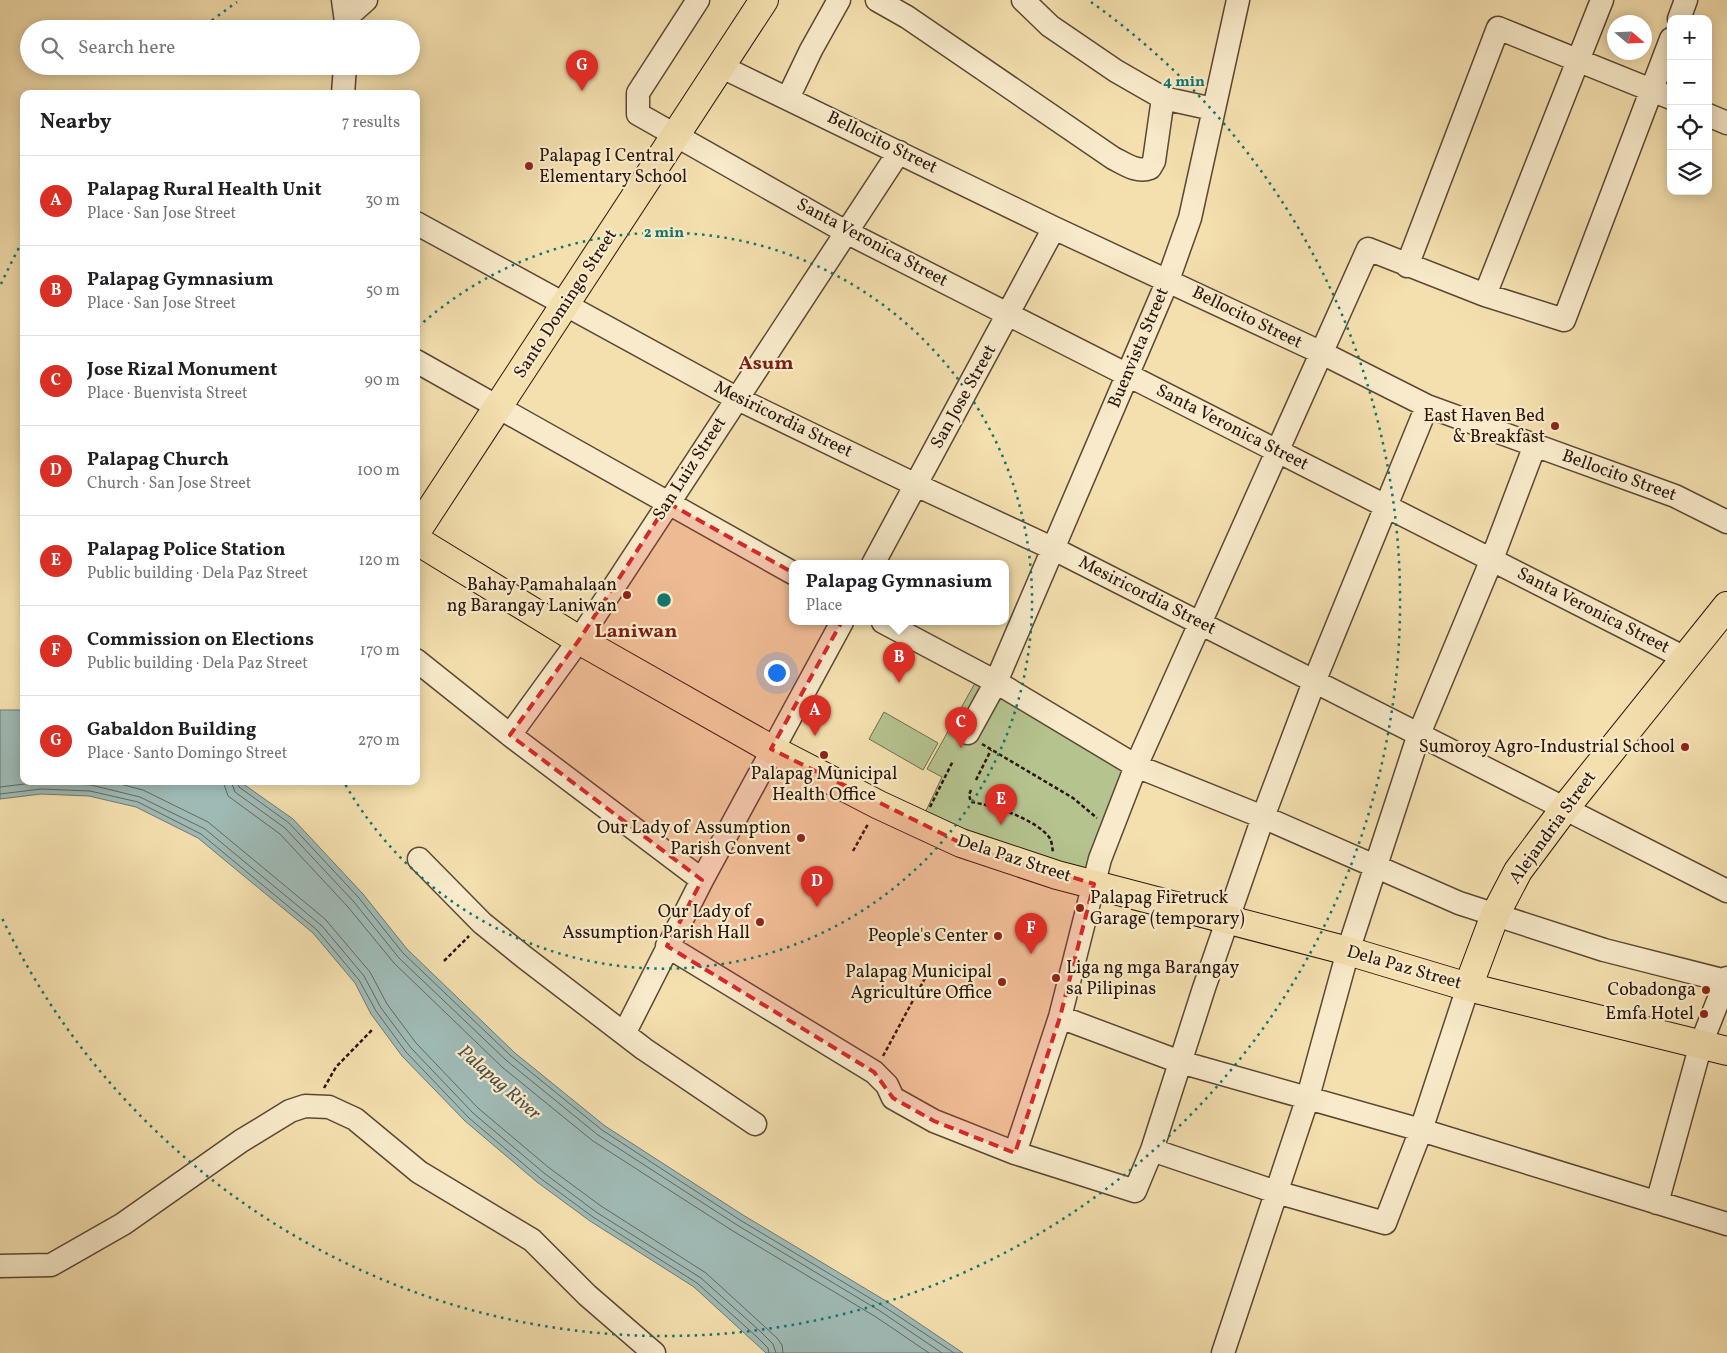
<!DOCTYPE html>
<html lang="en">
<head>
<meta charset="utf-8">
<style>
  body { margin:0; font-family:Vollkorn,serif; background:#f2f2f2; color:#202124 }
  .controls { position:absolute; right:15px; top:15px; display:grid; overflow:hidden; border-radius:10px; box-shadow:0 2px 12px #0003 }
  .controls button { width:45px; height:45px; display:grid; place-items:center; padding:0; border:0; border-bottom:1px solid #e0e0e0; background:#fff; color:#202124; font:25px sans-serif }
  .compass { position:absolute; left:1607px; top:15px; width:45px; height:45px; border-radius:50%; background:#fff; box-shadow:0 2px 12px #0003; rotate:109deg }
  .you { position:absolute; left:776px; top:672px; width:18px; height:18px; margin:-12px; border:4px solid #fff; border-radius:50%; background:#1a73e8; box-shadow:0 0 0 8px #1a73e833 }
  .badge { display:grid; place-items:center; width:32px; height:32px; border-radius:50%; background:#d93025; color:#fff; font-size:16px; font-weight:700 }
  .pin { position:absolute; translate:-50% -41px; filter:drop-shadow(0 1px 2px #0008) }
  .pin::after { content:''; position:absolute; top:26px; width:18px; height:15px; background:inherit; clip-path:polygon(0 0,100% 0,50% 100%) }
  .popup { position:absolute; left:789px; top:560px; width:220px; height:65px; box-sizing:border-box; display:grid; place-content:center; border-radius:10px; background:#fff; filter:drop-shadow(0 1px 4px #0005); font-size:16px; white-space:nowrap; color:#757577 }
  .popup b { font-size:19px; color:#202124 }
  .popup::after { content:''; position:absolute; left:50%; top:100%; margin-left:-10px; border:10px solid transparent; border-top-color:#fff }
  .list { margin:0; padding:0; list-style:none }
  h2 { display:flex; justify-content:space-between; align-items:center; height:65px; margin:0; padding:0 20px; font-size:21px }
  h2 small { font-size:16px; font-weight:400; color:#757577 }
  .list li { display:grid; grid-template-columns:32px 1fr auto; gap:15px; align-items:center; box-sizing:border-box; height:90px; padding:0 20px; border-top:1px solid #e0e0e0 }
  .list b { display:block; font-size:19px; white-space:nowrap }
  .list p { margin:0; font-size:16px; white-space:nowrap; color:#757577 }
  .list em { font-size:16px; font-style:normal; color:#757577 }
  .icon { flex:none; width:28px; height:28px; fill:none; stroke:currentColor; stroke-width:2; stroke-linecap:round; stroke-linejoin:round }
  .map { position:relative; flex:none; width:1727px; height:1353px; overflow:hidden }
  .search { position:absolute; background:#fff; box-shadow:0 2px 12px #0003; left:20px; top:20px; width:400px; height:55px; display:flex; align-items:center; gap:12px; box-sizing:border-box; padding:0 18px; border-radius:28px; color:#757577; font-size:19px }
  .panel { position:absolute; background:#fff; box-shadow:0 2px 12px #0003; left:20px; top:90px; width:400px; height:695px; border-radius:10px }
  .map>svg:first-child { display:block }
  .green { fill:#b5c38f; stroke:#6e6c4e }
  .water { fill:#9fbab5; stroke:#6f7871 }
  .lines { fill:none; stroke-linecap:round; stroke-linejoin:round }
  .shore { stroke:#646860; stroke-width:1 }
  .minor-casing { stroke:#5b4834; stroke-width:25 }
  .major-casing { stroke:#28160c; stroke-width:30 }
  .path { stroke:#28160c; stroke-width:2.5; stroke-dasharray:4 2.5; stroke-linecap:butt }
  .minor { stroke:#f8eaca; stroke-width:22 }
  .major { stroke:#f4dfae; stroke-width:28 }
  .marked { fill:#d62828; fill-opacity:0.2; stroke:#d62828; stroke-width:4; stroke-dasharray:10 6; stroke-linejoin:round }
  .ring { fill:none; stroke:#0f766e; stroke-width:2.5; stroke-dasharray:2.5 5 }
  .poi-dot { fill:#8f2418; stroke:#f8eaca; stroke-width:2 }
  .labels { text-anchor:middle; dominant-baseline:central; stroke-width:4.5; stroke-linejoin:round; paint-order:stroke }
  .street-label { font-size:18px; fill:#28160c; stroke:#f8eaca }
  .poi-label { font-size:18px; fill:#28160c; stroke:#f8eaca; text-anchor:end }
  .water-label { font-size:19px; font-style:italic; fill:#524f47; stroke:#f8eaca }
  .quarter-label { font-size:20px; font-weight:bold; fill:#7a1f14; stroke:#f8eaca }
  .centre { fill:#0f766e; stroke:#f8eaca; stroke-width:2.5 }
  .ring-label { font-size:15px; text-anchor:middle; font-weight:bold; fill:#0f766e; stroke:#f8eaca; stroke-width:4.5; stroke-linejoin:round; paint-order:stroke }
</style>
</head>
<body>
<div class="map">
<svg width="1727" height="1353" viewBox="0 0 1727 1353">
  <rect width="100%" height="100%" fill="#f4dfae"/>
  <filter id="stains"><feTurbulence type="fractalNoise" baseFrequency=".004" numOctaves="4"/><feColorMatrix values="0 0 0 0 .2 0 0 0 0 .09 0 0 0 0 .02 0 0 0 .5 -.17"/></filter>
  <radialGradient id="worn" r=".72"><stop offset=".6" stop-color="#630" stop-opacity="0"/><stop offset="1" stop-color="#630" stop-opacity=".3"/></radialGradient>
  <path class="green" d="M975,683L1126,770L1084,875L924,815L942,777L927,769Z
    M884,712L938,743L923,770L869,739Z"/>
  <path class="water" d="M0,710H24V781H239L293,819L363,894L407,949L515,1053L605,1126L743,1215L886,1301L963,1353H766L694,1287L590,1221L537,1182L465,1121L402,1056L371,1014L355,983L313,933L198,838L136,807L89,796L41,794L0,799Z"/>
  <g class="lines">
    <path class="shore" d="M108,781L143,790L208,822L325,919L370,972L387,1004L416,1043L478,1108L548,1167L601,1206L706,1273L777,1338L782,1345L783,1353
      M223,781L228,796L280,834L348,907L394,963L502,1067L593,1141L733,1231L876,1317L929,1353
      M231,781L235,792L285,828L354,902L399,958L507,1061L598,1135L737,1225L880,1311L942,1353
      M237,781L239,787L289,823L359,898L403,953L511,1056L602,1130L740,1220L883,1306L954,1353
      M0,787L41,782L91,785L140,797L205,829L322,926L364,976L381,1008L411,1048L473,1113L544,1173L596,1212L701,1278L762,1333L773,1344L776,1353
      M0,794L41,789L90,791L138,802L201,834L317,930L359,980L376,1011L406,1052L469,1118L540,1178L593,1217L697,1283L757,1337L768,1348L769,1353"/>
    <defs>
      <path id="minor" d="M343,0L347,29
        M698,0L638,93V114L846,232L1685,658
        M877,0L907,17L1113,158C1125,164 1137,173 1150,168L1154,161L1163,98
        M1023,0L1050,26L1116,71L1163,98L1213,109
        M347,17L366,0
        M1679,19L1686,0
        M722,67L1054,228L1322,353L1427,406L1675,496L1727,522
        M343,94L345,66
        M788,98L811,50L839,0
        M1708,115L1727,123
        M416,223L736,398L916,485L1054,549L1727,891
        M1407,266L1498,28L1671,98
        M1485,295L1602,0
        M416,361L793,573
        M873,564L1054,228
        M883,622L996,682L1136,766L1263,817L1459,903L1604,950L1726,981
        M416,660L510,735L702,880
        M968,733L996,682L1168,280L1190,218L1238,0
        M510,735L579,640L899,152
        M419,859L482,923L524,957L644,1049L755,1124
        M667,946L874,1072L887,1085L893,1098L934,1121L1015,1153L1135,1191L1152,1150L1204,988L1263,817L1314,682L1427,406
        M1060,1017L1180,1062L1421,1130L1727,1224
        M625,1032L702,880L842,622
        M1152,1150L1276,1192L1385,1223L1421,1130L1468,987
        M1015,1153L1060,1017L1100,859L1136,766L1368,249L1485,295L1564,320L1671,39
        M1657,1203L1701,1044L1727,978
        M0,1266L51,1265L123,1224L241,1141L290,1111L305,1106L329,1107L355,1119L419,1172L532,1240L587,1295L654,1353
        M1223,1353L1308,1097L1348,951L1419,734L1492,559L1535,445"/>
      <path id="major" d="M416,532L764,0
        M416,540L579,640L771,749L879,805L961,843L1057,875L1348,951L1468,987L1727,1051
        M1468,987L1495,915L1518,871L1565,808L1727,606"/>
    </defs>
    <use href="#minor" class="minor-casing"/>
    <use href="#major" class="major-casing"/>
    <path class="path" d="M982,744L1073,798L1097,818
      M976,780L991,750
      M971,790L969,795L971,802C993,805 1035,819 1049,837C1052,841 1052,847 1053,852
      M930,807L953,761
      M853,851L868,824
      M444,961L469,936
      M883,1056L930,969
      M324,1088L336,1067L372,1030"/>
    <use href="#minor" class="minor"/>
    <use href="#major" class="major"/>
  </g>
  <path class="marked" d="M668,503L851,605L771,749L961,843L1094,884L1060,1017L1015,1153L934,1121L893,1098L874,1072L667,946L702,880L510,735L579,640Z"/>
  <g class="ring">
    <path d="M418 327A368 368 0 1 1 345 784"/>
    <path d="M1 284A735 735 0 0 1 21 244M206 25A735 735 0 0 1 237 2M1091 2A735 735 0 1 1 1 916"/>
  </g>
  <g class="poi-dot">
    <circle cx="529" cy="166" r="5"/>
    <circle cx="1555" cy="426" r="5"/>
    <circle cx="627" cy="595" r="5"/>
    <circle cx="1685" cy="747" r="5"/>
    <circle cx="824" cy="755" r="5"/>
    <circle cx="801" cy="838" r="5"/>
    <circle cx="1080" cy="908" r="5"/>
    <circle cx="760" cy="922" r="5"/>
    <circle cx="998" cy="936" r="5"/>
    <circle cx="1056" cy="978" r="5"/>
    <circle cx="1002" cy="982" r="5"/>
    <circle cx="1706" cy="990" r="5"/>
    <circle cx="1704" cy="1014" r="5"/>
  </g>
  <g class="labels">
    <g class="street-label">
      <text transform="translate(882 143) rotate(26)">Bellocito Street</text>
      <text transform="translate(872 243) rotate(28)">Santa Veronica Street</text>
      <text transform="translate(566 304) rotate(-57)">Santo Domingo Street</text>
      <text transform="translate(1247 318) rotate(26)">Bellocito Street</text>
      <text transform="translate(1139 348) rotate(-67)">Buenvista Street</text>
      <text transform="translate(964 397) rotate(-61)">San Jose Street</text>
      <text transform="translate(783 420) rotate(26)">Mesiricordia Street</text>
      <text transform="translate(1232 428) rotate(27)">Santa Veronica Street</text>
      <text transform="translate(690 469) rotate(-57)">San Luiz Street</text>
      <text transform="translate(1619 476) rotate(20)">Bellocito Street</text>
      <text transform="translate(1147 596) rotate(27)">Mesiricordia Street</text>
      <text transform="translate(1593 611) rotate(27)">Santa Veronica Street</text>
      <text transform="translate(1553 828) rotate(-54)">Alejandria Street</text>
      <text transform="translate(1014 859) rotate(18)">Dela Paz Street</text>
      <text transform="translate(1404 968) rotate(16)">Dela Paz Street</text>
    </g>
    <g class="poi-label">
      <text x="539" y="156" text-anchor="start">Palapag I Central<tspan x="539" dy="21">Elementary School</tspan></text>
      <text x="1545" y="416">East Haven Bed<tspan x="1545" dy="21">&amp; Breakfast</tspan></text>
      <text x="617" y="585">Bahay Pamahalaan<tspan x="617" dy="21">ng Barangay Laniwan</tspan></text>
      <text x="1675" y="747">Sumoroy Agro-Industrial School</text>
      <text x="824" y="774" text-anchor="middle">Palapag Municipal<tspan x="824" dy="21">Health Office</tspan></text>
      <text x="791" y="828">Our Lady of Assumption<tspan x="791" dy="21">Parish Convent</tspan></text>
      <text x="1090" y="898" text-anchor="start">Palapag Firetruck<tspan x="1090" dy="21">Garage (temporary)</tspan></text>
      <text x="750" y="912">Our Lady of<tspan x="750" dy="21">Assumption Parish Hall</tspan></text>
      <text x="988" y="936">People's Center</text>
      <text x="1066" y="968" text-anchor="start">Liga ng mga Barangay<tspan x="1066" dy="21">sa Pilipinas</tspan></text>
      <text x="992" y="972">Palapag Municipal<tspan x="992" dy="21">Agriculture Office</tspan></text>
      <text x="1696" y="990">Cobadonga</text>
      <text x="1694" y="1014">Emfa Hotel</text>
    </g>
    <g class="water-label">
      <text transform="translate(499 1083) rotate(41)">Palapag River</text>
    </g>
    <g class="quarter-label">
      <text x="766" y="364">Asum</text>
      <text x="636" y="632">Laniwan</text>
    </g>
  </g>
  <circle cx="664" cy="600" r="8" class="centre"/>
  <g class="ring-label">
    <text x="1184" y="86">4 min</text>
    <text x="664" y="237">2 min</text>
  </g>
  <rect width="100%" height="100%" filter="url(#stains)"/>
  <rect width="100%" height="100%" fill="url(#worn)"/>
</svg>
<div class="controls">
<button>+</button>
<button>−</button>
<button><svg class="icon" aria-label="locate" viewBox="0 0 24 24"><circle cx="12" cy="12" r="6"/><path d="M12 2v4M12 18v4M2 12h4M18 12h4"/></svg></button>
<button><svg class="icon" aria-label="layers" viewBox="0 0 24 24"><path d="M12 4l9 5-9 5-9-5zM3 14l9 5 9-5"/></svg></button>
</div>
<svg class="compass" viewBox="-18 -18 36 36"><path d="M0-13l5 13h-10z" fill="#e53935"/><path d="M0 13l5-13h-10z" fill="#757577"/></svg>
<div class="you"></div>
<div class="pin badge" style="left:815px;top:736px">A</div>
<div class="pin badge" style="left:899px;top:683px">B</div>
<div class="popup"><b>Palapag Gymnasium</b>Place</div>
<div class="pin badge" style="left:961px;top:748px">C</div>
<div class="pin badge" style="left:817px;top:907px">D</div>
<div class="pin badge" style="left:1001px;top:825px">E</div>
<div class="pin badge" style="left:1031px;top:954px">F</div>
<div class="pin badge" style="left:582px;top:91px">G</div>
<div class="search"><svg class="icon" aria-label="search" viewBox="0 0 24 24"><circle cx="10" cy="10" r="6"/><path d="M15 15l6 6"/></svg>Search here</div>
<section class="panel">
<h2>Nearby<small>7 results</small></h2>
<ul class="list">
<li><span class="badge">A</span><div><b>Palapag Rural Health Unit</b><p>Place · San Jose Street</p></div><em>30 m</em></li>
<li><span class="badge">B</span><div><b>Palapag Gymnasium</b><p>Place · San Jose Street</p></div><em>50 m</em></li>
<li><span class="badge">C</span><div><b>Jose Rizal Monument</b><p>Place · Buenvista Street</p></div><em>90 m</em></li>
<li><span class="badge">D</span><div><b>Palapag Church</b><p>Church · San Jose Street</p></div><em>100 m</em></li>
<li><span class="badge">E</span><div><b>Palapag Police Station</b><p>Public building · Dela Paz Street</p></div><em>120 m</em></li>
<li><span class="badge">F</span><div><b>Commission on Elections</b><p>Public building · Dela Paz Street</p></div><em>170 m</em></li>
<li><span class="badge">G</span><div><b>Gabaldon Building</b><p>Place · Santo Domingo Street</p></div><em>270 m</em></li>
</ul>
</section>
</div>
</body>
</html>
